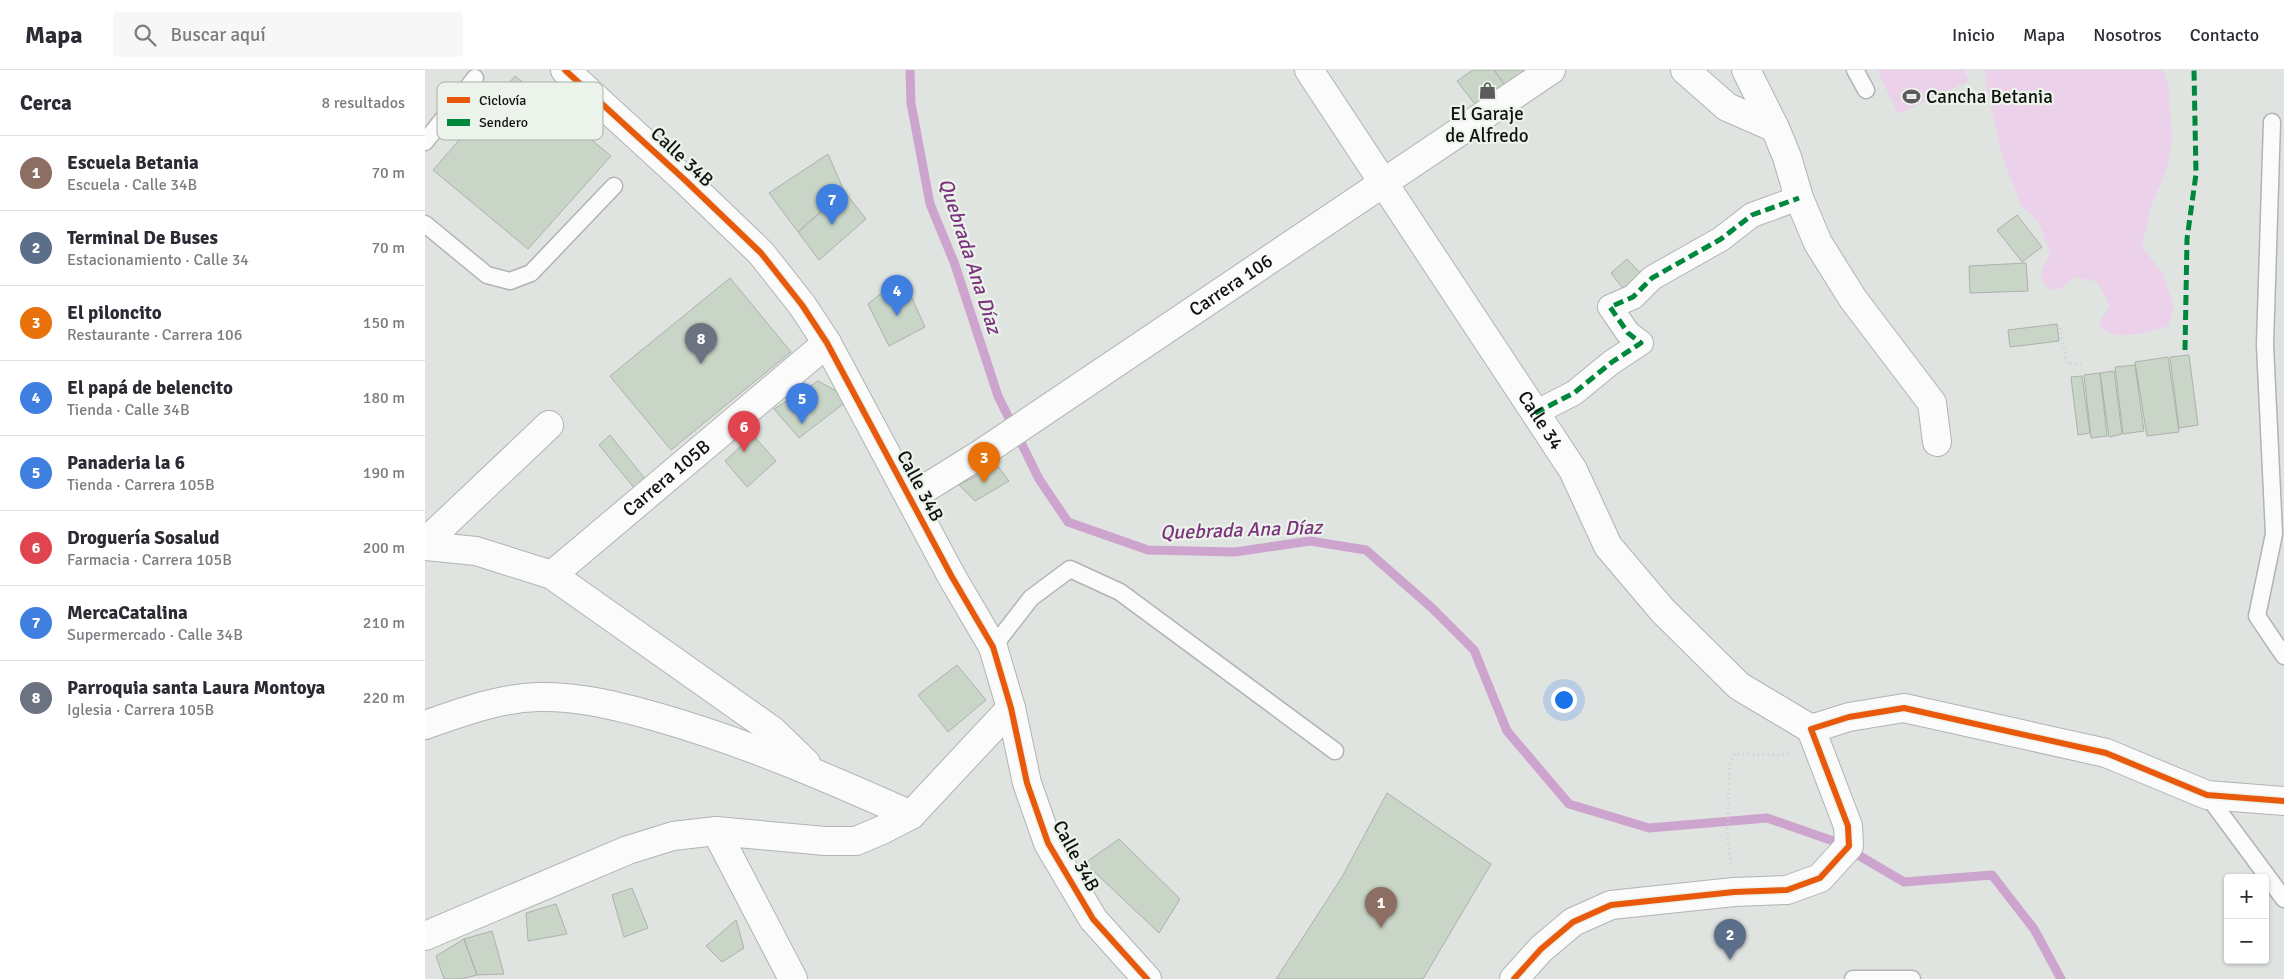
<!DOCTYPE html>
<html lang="es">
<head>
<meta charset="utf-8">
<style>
  body { margin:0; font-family:Signika,sans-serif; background:#f7f7f7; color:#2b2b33 }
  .controls { position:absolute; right:15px; bottom:15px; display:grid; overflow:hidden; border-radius:5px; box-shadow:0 1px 4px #0004 }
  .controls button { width:45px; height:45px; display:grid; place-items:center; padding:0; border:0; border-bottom:1px solid #e1e1e2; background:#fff; color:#2b2b33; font:25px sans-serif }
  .you { position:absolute; left:1138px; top:629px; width:18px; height:18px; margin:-12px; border:4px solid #fff; border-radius:50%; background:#1a73e8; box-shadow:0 0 0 8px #1a73e833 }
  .badge { display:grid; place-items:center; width:32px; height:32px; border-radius:50%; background:#db2777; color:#fff; font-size:16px; font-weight:700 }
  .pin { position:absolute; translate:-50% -41px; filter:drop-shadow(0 1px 2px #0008) }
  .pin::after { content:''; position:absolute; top:26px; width:18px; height:15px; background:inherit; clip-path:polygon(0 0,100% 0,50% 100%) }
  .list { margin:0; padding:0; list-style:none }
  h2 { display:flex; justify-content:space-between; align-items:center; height:65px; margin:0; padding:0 20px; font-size:21px }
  h2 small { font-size:16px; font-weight:400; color:#7c7c81 }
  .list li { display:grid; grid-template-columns:32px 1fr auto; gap:15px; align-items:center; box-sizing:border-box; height:75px; padding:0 20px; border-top:1px solid #e1e1e2 }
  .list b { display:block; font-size:19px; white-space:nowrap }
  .list p { margin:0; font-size:16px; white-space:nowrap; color:#7c7c81 }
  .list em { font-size:16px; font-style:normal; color:#7c7c81 }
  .icon { flex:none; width:28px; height:28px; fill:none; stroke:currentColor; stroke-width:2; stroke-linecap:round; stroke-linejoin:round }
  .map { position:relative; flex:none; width:1859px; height:909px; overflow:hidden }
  header { display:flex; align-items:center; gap:30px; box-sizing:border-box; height:70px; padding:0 25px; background:#fff; border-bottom:1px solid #e1e1e2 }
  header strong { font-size:24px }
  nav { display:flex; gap:28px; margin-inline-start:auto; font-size:18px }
  .search { width:350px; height:45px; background:#f7f7f7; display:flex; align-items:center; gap:12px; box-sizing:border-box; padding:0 18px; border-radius:5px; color:#7c7c81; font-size:19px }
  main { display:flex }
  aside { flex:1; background:#fff }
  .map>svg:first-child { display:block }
  .green { fill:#ecd1eb }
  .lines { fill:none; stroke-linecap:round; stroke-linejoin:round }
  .stream { stroke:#cda4ce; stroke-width:9 }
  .building { fill:#c9d6c7; stroke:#adb0ad }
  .service-casing { stroke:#b1b4b1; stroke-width:19 }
  .pedestrian-casing { stroke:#b1b4b1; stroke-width:26 }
  .minor-casing { stroke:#b1b4b1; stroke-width:30 }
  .path { stroke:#ccc; stroke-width:3; stroke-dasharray:1 4; stroke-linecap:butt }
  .service { stroke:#fafbfa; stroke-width:16 }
  .pedestrian { stroke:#fafbfa; stroke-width:24 }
  .minor { stroke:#fafbfa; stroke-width:28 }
  .quiet { stroke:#00873e; stroke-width:5; stroke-dasharray:10 5; stroke-linecap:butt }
  .cycleway-casing { stroke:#ecf3eb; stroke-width:9 }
  .cycleway { stroke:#e8590c; stroke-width:6 }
  .labels { text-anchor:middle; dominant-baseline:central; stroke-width:4.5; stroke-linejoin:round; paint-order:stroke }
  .poi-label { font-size:19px; fill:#101210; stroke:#ecf3eb; text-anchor:start }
  .street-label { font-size:19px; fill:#101210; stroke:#ecf3eb }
  .water-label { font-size:20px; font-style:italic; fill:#7c337e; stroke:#ecf3eb }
  .key { fill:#ecf3eb; stroke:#aab0a9; stroke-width:1 }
  .key-label { font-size:14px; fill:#101210 }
</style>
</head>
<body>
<header>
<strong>Mapa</strong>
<div class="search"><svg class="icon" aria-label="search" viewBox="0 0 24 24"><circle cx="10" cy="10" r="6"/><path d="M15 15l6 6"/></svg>Buscar aquí</div>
<nav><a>Inicio</a><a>Mapa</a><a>Nosotros</a><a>Contacto</a></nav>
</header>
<main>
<aside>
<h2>Cerca<small>8 resultados</small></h2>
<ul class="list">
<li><span class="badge" style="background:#8d6e63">1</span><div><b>Escuela Betania</b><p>Escuela · Calle 34B</p></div><em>70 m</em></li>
<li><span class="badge" style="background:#5c6f8a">2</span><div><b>Terminal De Buses</b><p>Estacionamiento · Calle 34</p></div><em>70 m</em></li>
<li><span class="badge" style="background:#e8710a">3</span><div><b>El piloncito</b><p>Restaurante · Carrera 106</p></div><em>150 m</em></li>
<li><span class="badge" style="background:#3f7fe0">4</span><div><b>El papá de belencito</b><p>Tienda · Calle 34B</p></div><em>180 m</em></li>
<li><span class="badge" style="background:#3f7fe0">5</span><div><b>Panaderia la 6</b><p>Tienda · Carrera 105B</p></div><em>190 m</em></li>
<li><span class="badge" style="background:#e0444e">6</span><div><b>Droguería Sosalud</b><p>Farmacia · Carrera 105B</p></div><em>200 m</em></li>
<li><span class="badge" style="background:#3f7fe0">7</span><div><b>MercaCatalina</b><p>Supermercado · Calle 34B</p></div><em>210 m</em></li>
<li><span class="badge" style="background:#6b7280">8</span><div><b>Parroquia santa Laura Montoya</b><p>Iglesia · Carrera 105B</p></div><em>220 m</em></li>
</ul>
</aside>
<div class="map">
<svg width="1859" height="909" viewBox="0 0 1859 909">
  <rect width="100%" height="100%" fill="#e0e4e0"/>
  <path class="green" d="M1452,0H1539L1544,11L1473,44Z
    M1561,0H1738L1743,13L1747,68L1743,95L1726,137L1717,177L1738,204L1749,237L1743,256C1724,262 1686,275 1674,253L1685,236L1672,212L1650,207L1637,218L1626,220L1618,213L1616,201L1625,184L1614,152L1596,135L1577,86L1560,10Z"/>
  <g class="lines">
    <path class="stream" d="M485,0L486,33L505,134L529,192L573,326L614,409L643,452L723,480L810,482L885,471L941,480L1007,538L1049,580L1082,661L1144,734L1224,758L1342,748L1411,772L1479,812L1567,805L1609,859L1636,909"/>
  </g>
  <path class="building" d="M1048,0H1069L1085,22L1056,42L1032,11Z
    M1069,0H1108L1085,22Z
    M90,6L186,86L103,179L8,100Z
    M403,84L419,121L373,162L344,123Z
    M419,121L441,149L394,190L373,162Z
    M1592,145L1617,177L1597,192L1572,160Z
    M1202,189L1217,205L1199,220L1186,203Z
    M1601,193L1603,221L1545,223L1544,196Z
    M477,206L500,257L464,276L443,234Z
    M305,208L366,282L246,380L185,306Z
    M1632,254L1634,271L1585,277L1583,260Z
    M1764,285L1773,355L1754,358L1745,287Z
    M1743,287L1754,362L1722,366L1710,292Z
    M1710,295L1719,361L1698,364L1690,297Z
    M1689,301L1697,364L1684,367L1675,303Z
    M1675,303L1682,366L1666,368L1659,305Z
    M1657,306L1665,363L1653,365L1646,307Z
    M393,311L413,322L422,331L374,368L349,339Z
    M185,365L221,410L210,419L174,375Z
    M328,365L351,391L322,417L300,391Z
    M572,395L584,411L550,431L534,415Z
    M532,595L561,630L523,662L493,625Z
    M962,723L1066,794L998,909H851L917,807Z
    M694,769L755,829L734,863L660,793Z
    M207,818L223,858L199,867L187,825Z
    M131,834L142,864L103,871L101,843Z
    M311,850L319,878L297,892L281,876Z
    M67,861L79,904L52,905L39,869Z
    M39,869L52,905L37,909H19L11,886Z"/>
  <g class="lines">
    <defs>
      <path id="service" d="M1430,0L1441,20
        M1847,52L1840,275L1849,464L1832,546L1859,586
        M0,72L50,8
        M0,154L62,205L85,211L106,203L189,116
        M568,577L606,528L645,499L695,522L910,681
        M1782,725L1859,829
        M1428,909H1487"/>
      <path id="pedestrian" d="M1110,343L1149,323L1187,292L1216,273L1203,263L1185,237L1208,227L1227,208L1296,169L1327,145L1374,128"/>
      <g id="minor">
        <path d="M140,0L260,110L336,183L377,235L402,273L527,507L568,577L586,638L602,713L623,773L668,849L722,909"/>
        <path id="s1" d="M884,0L1148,400L1183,476L1238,541L1314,616L1386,659"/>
        <path d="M1260,0L1302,37L1350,58L1362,87L1374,128L1393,173L1428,229L1507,333L1512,372"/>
        <path d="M1321,0L1350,58"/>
        <path id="s2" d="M485,428L557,383L1126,0"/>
        <path d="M0,469L10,463L124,355"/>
        <path d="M0,476L51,481L127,505L348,661L381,693"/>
        <path id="s3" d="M127,505L402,273"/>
        <path d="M0,655C37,642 74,628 113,627C154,626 193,636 232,647C320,672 403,708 486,745"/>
        <path d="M291,761L368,909"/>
        <path d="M0,866L203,780L248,766L291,761L400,771H431L457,760L486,745L586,638"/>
        <path d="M1089,909L1116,879L1148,852L1186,835L1309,822L1362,820L1395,808L1424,776L1423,756L1386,659L1424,647L1479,638L1681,683L1782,725L1859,731"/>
      </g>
    </defs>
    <use href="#service" class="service-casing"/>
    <use href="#pedestrian" class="pedestrian-casing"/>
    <use href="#minor" class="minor-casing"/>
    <path class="path" d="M1635,258L1642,294L1657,293
      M1306,794L1302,765L1305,693L1309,684L1356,685L1366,681"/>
    <use href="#service" class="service"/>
    <use href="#pedestrian" class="pedestrian"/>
    <use href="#minor" class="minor"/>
    <path class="quiet" d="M1760,280L1762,169L1771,104L1769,0
      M1110,343L1149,323L1187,292L1216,273L1203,263L1185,237L1208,227L1227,208L1296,169L1327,145L1374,128"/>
    <defs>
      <path id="cycleway" d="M140,0L260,110L336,183L377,235L402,273L527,507L568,577L586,638L602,713L623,773L668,849L722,909
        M1089,909L1116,879L1148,852L1186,835L1309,822L1362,820L1395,808L1424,776L1423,756L1386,659L1424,647L1479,638L1681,683L1782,725L1859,731"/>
    </defs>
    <use href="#cycleway" class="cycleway-casing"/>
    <use href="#cycleway" class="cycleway"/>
  </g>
  <defs>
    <symbol id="shop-bare" viewBox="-9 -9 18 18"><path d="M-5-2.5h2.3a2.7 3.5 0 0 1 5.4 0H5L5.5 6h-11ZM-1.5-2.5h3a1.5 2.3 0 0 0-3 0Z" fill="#595c59" stroke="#ecf3eb" stroke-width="2.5" paint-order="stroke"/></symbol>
    <symbol id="stadium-bare" viewBox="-9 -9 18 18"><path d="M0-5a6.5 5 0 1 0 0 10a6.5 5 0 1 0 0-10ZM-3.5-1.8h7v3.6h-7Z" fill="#595c59" stroke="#ecf3eb" stroke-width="2.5" paint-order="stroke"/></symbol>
  </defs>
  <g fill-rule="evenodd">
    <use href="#shop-bare" x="1050" y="8" width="25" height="25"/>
    <use href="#stadium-bare" x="1474" y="14" width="25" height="25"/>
  </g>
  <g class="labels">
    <g class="poi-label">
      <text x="1501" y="27">Cancha Betania</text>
      <text x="1062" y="44" text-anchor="middle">El Garaje<tspan x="1062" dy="22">de Alfredo</tspan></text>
    </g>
    <g class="street-label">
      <text transform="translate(257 87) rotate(43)">Calle 34B</text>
      <text stroke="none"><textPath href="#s2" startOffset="385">Carrera 106</textPath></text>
      <text stroke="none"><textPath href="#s1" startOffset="420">Calle 34</textPath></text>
      <text stroke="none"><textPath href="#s3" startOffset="150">Carrera 105B</textPath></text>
      <text transform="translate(495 416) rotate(62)">Calle 34B</text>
      <text transform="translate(651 786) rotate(62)">Calle 34B</text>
    </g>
    <g class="water-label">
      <text transform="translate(545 186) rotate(72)">Quebrada Ana Díaz</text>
      <text transform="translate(816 460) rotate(-2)">Quebrada Ana Díaz</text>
    </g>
  </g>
  <rect x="12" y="12" width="166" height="58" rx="8" class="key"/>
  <rect x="22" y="27" width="23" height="6" fill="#e8590c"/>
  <rect x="22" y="49" width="23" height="7" fill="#00873e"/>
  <g class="key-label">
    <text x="54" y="35">Ciclovía</text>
    <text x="54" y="57">Sendero</text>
  </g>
</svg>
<div class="controls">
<button>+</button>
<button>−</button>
</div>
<div class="you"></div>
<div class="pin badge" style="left:956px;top:858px;background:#8d6e63">1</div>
<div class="pin badge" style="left:1305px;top:890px;background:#5c6f8a">2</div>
<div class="pin badge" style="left:559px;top:413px;background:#e8710a">3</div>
<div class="pin badge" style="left:472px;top:246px;background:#3f7fe0">4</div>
<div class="pin badge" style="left:377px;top:354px;background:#3f7fe0">5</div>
<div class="pin badge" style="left:319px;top:382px;background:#e0444e">6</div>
<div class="pin badge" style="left:407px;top:155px;background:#3f7fe0">7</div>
<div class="pin badge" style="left:276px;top:294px;background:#6b7280">8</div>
</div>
</main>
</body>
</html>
